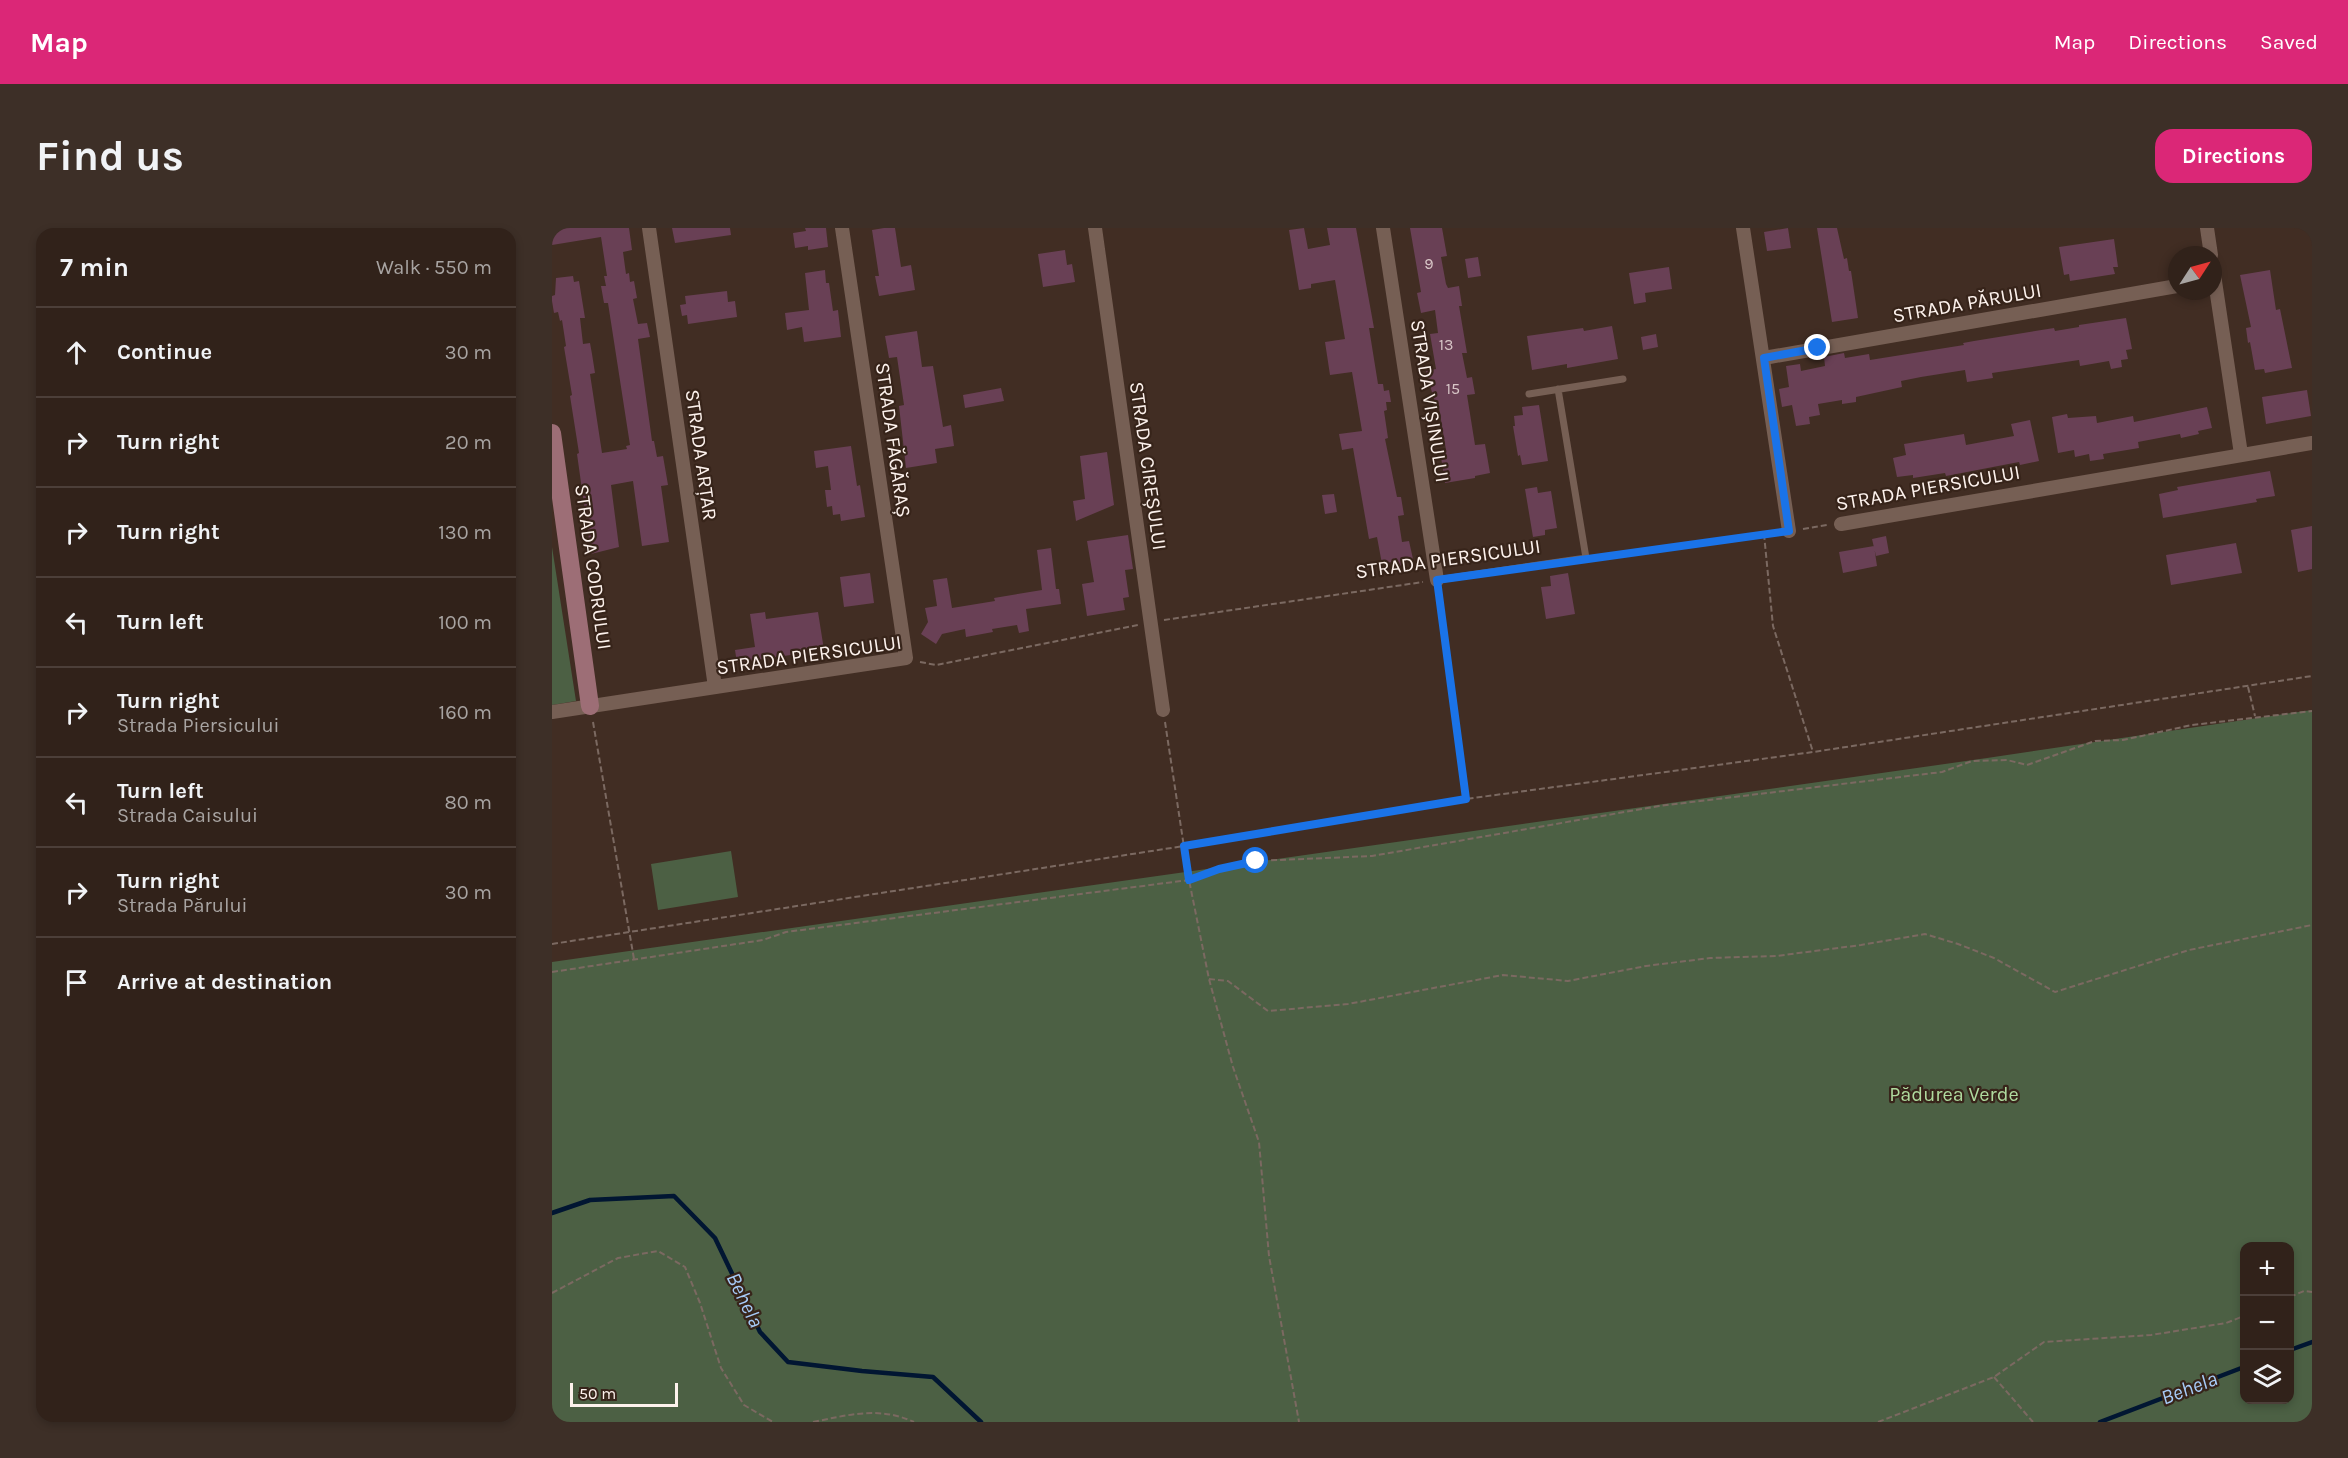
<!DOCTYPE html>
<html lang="en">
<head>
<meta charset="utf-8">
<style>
  body { margin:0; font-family:Karla,sans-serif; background:#3d2f27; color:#f1f3f6 }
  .controls { position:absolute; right:18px; bottom:18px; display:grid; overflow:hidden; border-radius:12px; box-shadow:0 3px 9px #0003 }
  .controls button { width:54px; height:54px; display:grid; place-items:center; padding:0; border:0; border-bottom:2px solid #4c3f39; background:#31221a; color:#f1f3f6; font:30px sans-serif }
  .compass { position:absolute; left:1616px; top:18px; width:54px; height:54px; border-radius:50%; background:#31221a; box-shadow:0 3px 9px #0003; rotate:54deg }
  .scale { position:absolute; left:18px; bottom:15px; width:108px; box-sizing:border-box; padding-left:6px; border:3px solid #fdf2ed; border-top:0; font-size:16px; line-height:21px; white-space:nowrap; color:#fdf2ed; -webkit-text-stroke:4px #37241a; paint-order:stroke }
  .stop { position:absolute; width:18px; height:18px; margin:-14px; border:4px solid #1a73e8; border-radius:50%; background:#fff }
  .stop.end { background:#1a73e8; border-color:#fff; box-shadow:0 2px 6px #0008 }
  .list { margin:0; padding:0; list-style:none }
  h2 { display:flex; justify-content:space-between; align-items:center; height:78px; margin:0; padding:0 24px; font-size:26px }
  h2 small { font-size:20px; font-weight:400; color:#a8a4a2 }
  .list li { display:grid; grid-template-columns:39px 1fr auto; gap:18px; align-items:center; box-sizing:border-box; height:90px; padding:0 24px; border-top:2px solid #4c3f39 }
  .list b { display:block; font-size:22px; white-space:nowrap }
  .list p { margin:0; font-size:20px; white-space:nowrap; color:#a8a4a2 }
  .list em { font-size:20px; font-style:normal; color:#a8a4a2 }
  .icon { flex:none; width:33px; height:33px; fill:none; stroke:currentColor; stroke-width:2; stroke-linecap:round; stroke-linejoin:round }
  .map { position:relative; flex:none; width:1760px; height:1194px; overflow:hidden; border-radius:18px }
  header { display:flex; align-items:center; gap:36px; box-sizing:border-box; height:84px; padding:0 30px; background:#db2777; color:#fff }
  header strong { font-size:28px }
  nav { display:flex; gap:33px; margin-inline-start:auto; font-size:21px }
  .intro { display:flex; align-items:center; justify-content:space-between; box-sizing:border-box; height:144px; padding:0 36px }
  h1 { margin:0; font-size:42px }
  .button { padding:15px 27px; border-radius:18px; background:#db2777; color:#fff; font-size:21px; font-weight:700 }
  main { display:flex; gap:36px; padding:0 36px }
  aside { flex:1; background:#31221a; border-radius:18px; box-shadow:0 3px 9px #0003 }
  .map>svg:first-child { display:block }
  .green { fill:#4c6044; fill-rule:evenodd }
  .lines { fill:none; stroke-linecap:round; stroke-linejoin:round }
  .stream { stroke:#011632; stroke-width:4.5 }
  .building { fill:#694055 }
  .path { stroke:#7b6961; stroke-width:2; stroke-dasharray:6 3; stroke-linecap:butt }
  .lane { stroke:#765f54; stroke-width:7 }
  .street { stroke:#765f54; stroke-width:14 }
  .secondary { stroke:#9d6e76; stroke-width:18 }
  .route { stroke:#1a73e8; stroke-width:8 }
  .labels { text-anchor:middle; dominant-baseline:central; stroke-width:4.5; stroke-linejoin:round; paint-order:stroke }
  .number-label { font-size:16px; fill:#d8c6c7 }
  .street-label { font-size:20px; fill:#fdf2ed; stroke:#37241a }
  .park-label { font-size:20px; fill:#afda9e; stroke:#37241a }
  .water-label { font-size:21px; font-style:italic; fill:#a7cbf8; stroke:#37241a }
</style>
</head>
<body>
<header>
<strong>Map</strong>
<nav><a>Map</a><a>Directions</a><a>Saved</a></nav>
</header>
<div class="intro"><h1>Find us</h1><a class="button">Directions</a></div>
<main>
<aside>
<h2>7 min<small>Walk · 550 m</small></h2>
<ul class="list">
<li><svg class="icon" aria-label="ahead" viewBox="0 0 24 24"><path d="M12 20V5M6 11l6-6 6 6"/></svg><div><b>Continue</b></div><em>30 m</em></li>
<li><svg class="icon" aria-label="right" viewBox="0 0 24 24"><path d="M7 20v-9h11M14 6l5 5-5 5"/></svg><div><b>Turn right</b></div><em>20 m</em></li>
<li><svg class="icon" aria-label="right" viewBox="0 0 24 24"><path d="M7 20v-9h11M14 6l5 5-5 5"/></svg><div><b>Turn right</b></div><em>130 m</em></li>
<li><svg class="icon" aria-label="left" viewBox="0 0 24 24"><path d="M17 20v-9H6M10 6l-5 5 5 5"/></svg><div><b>Turn left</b></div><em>100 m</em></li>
<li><svg class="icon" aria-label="right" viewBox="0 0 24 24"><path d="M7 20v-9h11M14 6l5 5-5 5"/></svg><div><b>Turn right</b><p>Strada Piersicului</p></div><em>160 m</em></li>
<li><svg class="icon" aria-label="left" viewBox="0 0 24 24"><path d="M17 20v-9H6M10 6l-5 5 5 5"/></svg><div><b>Turn left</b><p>Strada Caisului</p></div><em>80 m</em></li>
<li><svg class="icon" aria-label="right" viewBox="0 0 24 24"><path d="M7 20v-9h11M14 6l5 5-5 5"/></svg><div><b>Turn right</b><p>Strada Părului</p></div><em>30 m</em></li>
<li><svg class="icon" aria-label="arrive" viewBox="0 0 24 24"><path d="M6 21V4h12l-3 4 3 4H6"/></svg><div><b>Arrive at destination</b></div></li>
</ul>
</aside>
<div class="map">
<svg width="1760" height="1194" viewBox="0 0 1760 1194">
  <rect width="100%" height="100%" fill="#412d23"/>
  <path class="green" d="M0,319L24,473L0,477Z
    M1760,482V1194H0V734L1435,530ZM1738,1018V1172H1692V1018Z
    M179,623L186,669L106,682L99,636Z"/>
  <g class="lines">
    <path class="stream" d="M0,985L38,972L122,968L163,1010L208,1104L236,1134L310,1143L381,1149L429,1194
      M1738,1122L1760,1114
      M1548,1194L1692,1139"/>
  </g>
  <path class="building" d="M0,0H77L80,22L71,24L74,46L77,45L78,54L82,53L85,70L81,71L86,96L95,95L98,109L86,111L100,213H102L105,229L111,228L116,257L109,258L117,314L90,318L81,253L59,257L67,319L39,326L25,226L27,225L18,168L20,167L12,119L14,118L10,92L8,93L6,84L2,85L0,73V68L3,67L4,50L21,48L22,54L27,53L33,90H28L31,116L38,115L40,126L43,145L38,146L50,225L75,221L74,218L78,217L56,75H52L49,58H54L52,48H55L49,9L0,17Z
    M120,0H178L179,7L123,15Z
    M253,0H274L276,19L256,22V18L243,20L241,5L254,3Z
    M332,0H343L349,39L359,37L363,62L327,68L323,48H327L320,2Z
    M752,0L756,21L778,17L775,0H804L822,100H817L826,156H831L832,163L837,162L839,174H834L835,182L832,183L836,210L833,211L845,269H849L852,287L846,288L850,314L857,313L861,331L852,332L853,337L841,339L840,334L830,336L825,309L817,311L801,220L790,222L787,206L810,203L800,144L778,147L773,114L793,111L783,52L759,56V60L747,62L737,2Z
    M858,0H890L895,28L889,29L894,56L896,60L907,58L910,78H907L915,125H910L915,150L920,149L923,166L915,167L923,217L933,216L938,245L923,248V250L893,255L888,223L894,222L886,174L883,175L874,143L884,141L878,106L886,105L883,82L869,85L865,65L869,64Z
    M1236,0L1239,20L1215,23L1212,4Z
    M1265,0H1285L1292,31L1295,30L1297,43H1299L1306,90L1280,94Z
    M1562,11L1566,39H1561L1563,46L1518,53L1517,46L1512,47L1507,19Z
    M513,22L515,37L520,36L523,54L491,59L486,26Z
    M926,29L929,48L916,50L913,31Z
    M1117,39L1120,61L1093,65L1094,74L1082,76L1077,45Z
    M273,42L274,55H277L281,83L286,82L289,109L252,114L250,99L235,102L233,85L257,82L253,45Z
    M1718,42L1724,82L1728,81L1740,140L1713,145L1712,141L1703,142L1698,114L1696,115L1694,100L1699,99L1688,47Z
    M175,63L176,74L183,73L185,89L136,96L135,87L130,88L128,77L134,76L133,68Z
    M1574,90L1580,121L1574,122L1576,131L1569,132L1570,139L1559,141L1557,133L1528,138L1527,132L1440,145L1441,150L1415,154L1413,142L1369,149L1349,153L1350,159L1304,169V174L1290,176V172L1266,176L1268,187L1257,189L1258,196L1244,198L1240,177L1230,179L1227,161L1237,159L1234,138L1248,136L1249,143L1273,138L1272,129L1292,125L1293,130L1317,126L1318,132L1412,117L1411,115L1422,113L1502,100L1503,103L1527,99V97Z
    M1060,98L1066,131L1015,140V136L980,142L975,108L1031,100L1032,103Z
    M365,103L370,139L381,138L391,199L399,197L402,218L383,221L385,235L354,240L347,178L352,177L345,129L337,130L333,108Z
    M1104,106L1106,119L1091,122L1089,109Z
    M449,160L452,173L413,180L411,167Z
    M1755,162L1759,188L1714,196L1710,169Z
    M987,177L996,233L970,237L968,227L966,228L961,198H963L962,188L971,187L970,179Z
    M1655,179L1660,200L1646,203L1647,206L1629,210L1628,206L1586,214L1587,220L1551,226L1552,231L1538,233L1537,226L1523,229L1522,222L1506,225L1500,189L1515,186L1516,190L1544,188L1545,195L1581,188L1582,194Z
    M1478,192L1487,233L1468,237L1467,234L1394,248L1393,245L1361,250V247L1345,249L1341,230L1354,227L1352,216L1412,206L1414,217L1462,208L1459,196Z
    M299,218L305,258L308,257L313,289L289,293L288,286L281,287L280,278L275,279L273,262H279L276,238L264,240L262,223Z
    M555,224L562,277L524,293L521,273L533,271L528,228Z
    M1718,243L1723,268L1704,271L1705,274L1611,290L1607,266L1626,262L1625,259Z
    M985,259L986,265L999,263L1005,300L993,302V307L981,309L973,261Z
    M782,266L785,284L773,286L770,267Z
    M1760,298V341L1746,344L1739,302Z
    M576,307L581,341L573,342L577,369L571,370L573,382L535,388L530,356L542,354L535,313Z
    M1334,308L1337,325L1324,328L1320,311Z
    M1684,315L1690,345L1619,357L1614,327Z
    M1322,318L1325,338L1291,345L1287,324Z
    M499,320L504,361H507L509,376L474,381L477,403L467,405L465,397L440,401L441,404L414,409L413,401L390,406L384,416L369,406L376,394L373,380L385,378L381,352L395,350L400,380L443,373L442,370L490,362L485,322Z
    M318,345L322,375L292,379L288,349Z
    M1016,345L1023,386L994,391L989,359L999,358L998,348Z
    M213,384L214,391L266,384L272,422L185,435L183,422L203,419L198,386Z"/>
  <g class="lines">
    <path class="path" d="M1251,301L1275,297
      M1212,306L1221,398L1261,524
      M1046,328L1224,304
      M887,364L914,571
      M612,392L871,354
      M368,434L384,437L586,397
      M1696,459L1703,488
      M41,494L82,731
      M613,494L637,652L657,751L681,839L707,914L717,1028L747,1194
      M0,716L632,618L914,571L1261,524L1760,448
      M0,744L211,712L234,704L637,652L667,641L704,633L820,628L1107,578L1390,544L1420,533L1455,532L1475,537L1543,513L1571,512L1640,497L1760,483
      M657,751L676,753L716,783L796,776L951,747L1016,753L1094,738L1158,730L1224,728L1309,717L1373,706L1406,716L1442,730L1503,764L1637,722L1760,697
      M0,1065L66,1030L106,1023L133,1039L148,1075L169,1140L192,1177L221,1194
      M1738,1069L1752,1063L1760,1064
      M1442,1149L1481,1194
      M261,1194C296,1187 327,1178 362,1194
      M1326,1194L1442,1149L1492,1114L1599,1107L1674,1095L1692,1088"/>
    <path class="lane" d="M977,166L1071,151
      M885,352L1034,330L1006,161"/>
    <path class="street" d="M97,0L163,459
      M543,0L611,482
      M831,0L885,352
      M1191,0L1237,303
      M1655,0L1659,27
      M1661,40L1689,226
      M1212,130L1625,58
      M1289,296L1760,215
      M0,484L354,430L290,0"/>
    <path class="secondary" d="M0,205L38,478"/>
  </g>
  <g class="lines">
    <path class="route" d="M704,633L667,641L637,652L632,618L914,571L885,352L1237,303L1212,130L1266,120"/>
  </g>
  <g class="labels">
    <g class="number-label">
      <text x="877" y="35">9</text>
      <text x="894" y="116">13</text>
      <text x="901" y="160">15</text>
    </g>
    <g class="street-label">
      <text transform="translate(1415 75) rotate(-10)">STRADA PĂRULUI</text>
      <text transform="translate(878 173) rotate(81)">STRADA VIȘINULUI</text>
      <text transform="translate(341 212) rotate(82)">STRADA FĂGĂRAȘ</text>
      <text transform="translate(149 227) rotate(82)">STRADA ARȚAR</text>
      <text transform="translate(596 238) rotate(82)">STRADA CIREȘULUI</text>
      <text transform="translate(1376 260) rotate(-10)">STRADA PIERSICULUI</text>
      <text transform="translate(896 331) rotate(-8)">STRADA PIERSICULUI</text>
      <text transform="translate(41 339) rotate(82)">STRADA CODRULUI</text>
      <text transform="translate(257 427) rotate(-8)">STRADA PIERSICULUI</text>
    </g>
    <g class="park-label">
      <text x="1402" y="866">Pădurea Verde</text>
    </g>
    <g class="water-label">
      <text transform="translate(193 1072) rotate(64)">Behela</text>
      <text transform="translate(1637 1160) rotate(-21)">Behela</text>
    </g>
  </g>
</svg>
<div class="controls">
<button>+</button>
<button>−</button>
<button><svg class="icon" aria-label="layers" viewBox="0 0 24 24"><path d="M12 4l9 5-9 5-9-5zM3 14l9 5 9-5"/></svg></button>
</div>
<svg class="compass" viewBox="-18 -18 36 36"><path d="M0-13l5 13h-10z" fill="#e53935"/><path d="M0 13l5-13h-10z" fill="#a8a4a2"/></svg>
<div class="scale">50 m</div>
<div class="stop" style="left:704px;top:633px"></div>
<div class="stop end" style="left:1266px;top:120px"></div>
</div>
</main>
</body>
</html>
